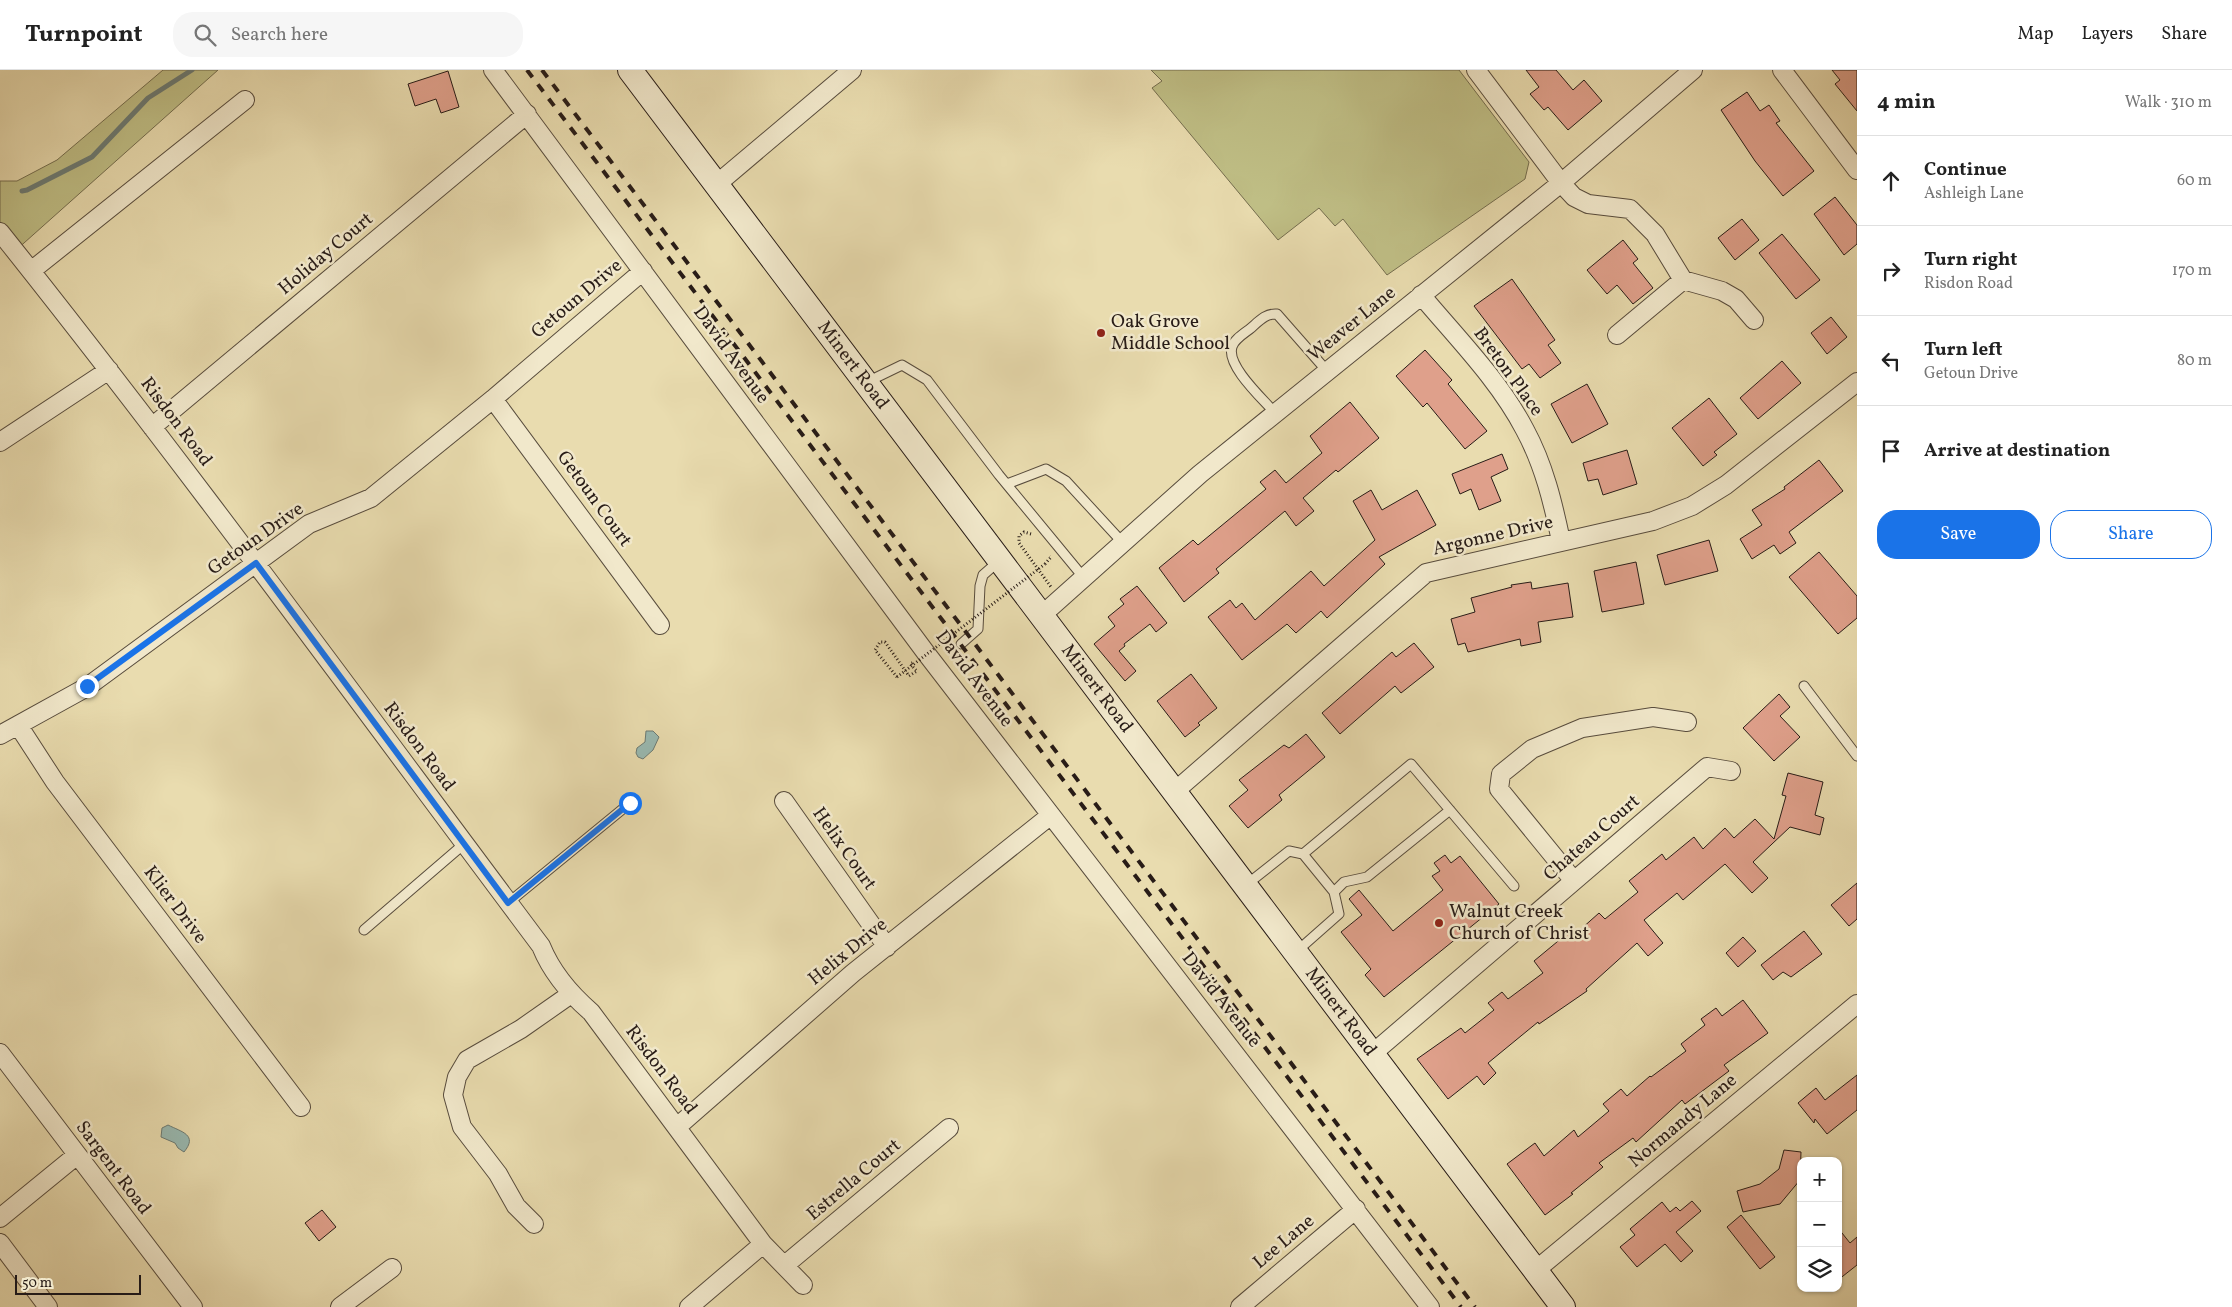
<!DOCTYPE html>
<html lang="en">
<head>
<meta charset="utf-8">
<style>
  body { margin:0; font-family:Vollkorn,serif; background:#f6f6f6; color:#222 }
  .controls { position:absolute; right:15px; bottom:15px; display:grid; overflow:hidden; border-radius:10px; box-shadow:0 1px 4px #0004 }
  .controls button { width:45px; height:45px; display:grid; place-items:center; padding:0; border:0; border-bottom:1px solid #e0e0e0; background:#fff; color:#222; font:25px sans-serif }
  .scale { position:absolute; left:15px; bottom:12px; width:126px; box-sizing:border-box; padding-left:5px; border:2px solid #281c17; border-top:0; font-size:14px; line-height:18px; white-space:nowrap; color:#281c17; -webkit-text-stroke:4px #f1e8cb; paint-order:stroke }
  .stop { position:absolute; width:15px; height:15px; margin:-11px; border:4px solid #1a73e8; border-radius:50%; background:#fff }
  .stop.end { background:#1a73e8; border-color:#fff; box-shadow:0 1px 5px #0008 }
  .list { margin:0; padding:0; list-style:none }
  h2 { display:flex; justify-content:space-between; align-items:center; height:65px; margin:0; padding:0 20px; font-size:21px }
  h2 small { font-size:16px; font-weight:400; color:#767676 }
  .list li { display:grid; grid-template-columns:32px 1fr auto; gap:15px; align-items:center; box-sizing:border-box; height:90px; padding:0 20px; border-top:1px solid #e0e0e0 }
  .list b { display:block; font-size:19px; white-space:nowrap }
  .list p { margin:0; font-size:16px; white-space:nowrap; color:#767676 }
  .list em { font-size:16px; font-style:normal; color:#767676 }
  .actions { display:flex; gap:10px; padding:15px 20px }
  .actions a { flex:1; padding:11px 0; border:1px solid #1a73e8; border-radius:20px; text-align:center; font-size:18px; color:#1a73e8 }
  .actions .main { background:#1a73e8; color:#fff }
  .icon { flex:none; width:28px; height:28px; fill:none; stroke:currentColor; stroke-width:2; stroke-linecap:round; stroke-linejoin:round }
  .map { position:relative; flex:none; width:1857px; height:1237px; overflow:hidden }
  header { display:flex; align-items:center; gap:30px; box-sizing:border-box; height:70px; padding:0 25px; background:#fff; border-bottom:1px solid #e0e0e0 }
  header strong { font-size:24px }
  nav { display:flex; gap:28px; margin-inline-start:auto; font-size:18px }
  .search { width:350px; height:45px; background:#f6f6f6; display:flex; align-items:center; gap:12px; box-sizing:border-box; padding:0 18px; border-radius:20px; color:#767676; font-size:19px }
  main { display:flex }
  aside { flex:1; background:#fff }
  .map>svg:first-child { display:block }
  .green { fill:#bfbe85; stroke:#746d4e }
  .water { fill:#99bab2; stroke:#6c7b74 }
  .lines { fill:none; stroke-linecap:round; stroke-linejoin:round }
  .stream { stroke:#6c7b74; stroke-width:5 }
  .building { fill:#dfa08b; stroke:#281c17 }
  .lane-casing { stroke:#584c3d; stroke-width:11 }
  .street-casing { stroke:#584c3d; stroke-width:20 }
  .secondary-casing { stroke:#281c17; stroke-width:26 }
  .path { stroke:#281c17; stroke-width:3; stroke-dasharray:1 2.5; stroke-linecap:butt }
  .lane { stroke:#f1e8cb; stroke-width:9 }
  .street { stroke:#f1e8cb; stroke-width:18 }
  .secondary { stroke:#f1e8cb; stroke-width:24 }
  .rail { stroke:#281c17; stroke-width:4; stroke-dasharray:9 9; stroke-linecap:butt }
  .path-bridge { stroke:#281c17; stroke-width:3; stroke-dasharray:1 2.5; stroke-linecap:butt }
  .route { stroke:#1a73e8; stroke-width:6 }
  .poi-dot { fill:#8f2418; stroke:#f1e8cb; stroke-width:2 }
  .labels { text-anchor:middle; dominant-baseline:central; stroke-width:5; stroke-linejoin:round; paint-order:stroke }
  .street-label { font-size:19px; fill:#281c17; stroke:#f1e8cb }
  .poi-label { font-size:19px; fill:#281c17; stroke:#f1e8cb; text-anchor:start }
</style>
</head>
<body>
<header>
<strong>Turnpoint</strong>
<div class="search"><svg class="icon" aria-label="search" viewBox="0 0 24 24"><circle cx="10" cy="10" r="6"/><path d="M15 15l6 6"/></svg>Search here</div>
<nav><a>Map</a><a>Layers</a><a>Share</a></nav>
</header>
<main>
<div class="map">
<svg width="1857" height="1237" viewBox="0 0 1857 1237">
  <rect width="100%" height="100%" fill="#e9dcaf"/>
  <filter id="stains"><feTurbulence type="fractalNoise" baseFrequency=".004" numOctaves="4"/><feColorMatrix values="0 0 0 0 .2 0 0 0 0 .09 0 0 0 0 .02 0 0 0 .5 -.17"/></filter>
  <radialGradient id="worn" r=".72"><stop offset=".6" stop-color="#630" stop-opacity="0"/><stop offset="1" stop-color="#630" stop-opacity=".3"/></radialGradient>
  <path class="green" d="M163,0H218L15,181L0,162V111H17L57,90Z
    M1151,0H1459L1529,92L1525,109L1387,205L1343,149L1335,156L1319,138L1278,170L1152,18L1162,11Z"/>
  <path class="water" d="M646,661H653L659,667L653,680L643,689L638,687L636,683L637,678L645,672Z
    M168,1055C182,1062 198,1065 184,1082L178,1078L175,1073L161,1067L162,1058Z"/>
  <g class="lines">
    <path class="stream" d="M22,121L27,120L92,87L148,28L192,0"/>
  </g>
  <path class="building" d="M1526,0H1556L1573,20L1584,10L1602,31L1568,60L1548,37L1544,40L1530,24L1539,17Z
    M1832,0H1857V41L1835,14L1840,10Z
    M448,1L459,37L441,43L436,29L415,36L408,14Z
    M1747,22L1760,41L1769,35L1780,51L1776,53L1814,101L1783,126L1755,91L1721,40Z
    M1835,127L1857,155V174L1844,185L1814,144Z
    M1742,149L1759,170L1735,190L1718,168Z
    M1782,164L1820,210L1796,229L1759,183Z
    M1623,170L1638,189L1633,193L1653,218L1633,234L1617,215L1607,224L1587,200Z
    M1512,209L1555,270L1548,275L1561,293L1540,308L1529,294L1522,299L1474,236Z
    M1831,247L1847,267L1827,284L1811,263Z
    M1425,280L1452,310L1448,314L1487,361L1465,379L1427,333L1423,337L1396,306Z
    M1782,291L1801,313L1758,349L1740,328Z
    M1587,314L1608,354L1572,373L1551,334Z
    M1709,328L1737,364L1714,382L1717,385L1703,396L1672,358Z
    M1350,332L1379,368L1338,402L1336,400L1303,428L1314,441L1296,456L1285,441L1216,499L1219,503L1184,532L1159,498L1193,470L1198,475L1266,419L1260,412L1275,400L1286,413L1322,383L1310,366Z
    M1627,380L1637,414L1603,425L1598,409L1588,411L1583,393Z
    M1502,384L1508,399L1491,407L1501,431L1479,440L1471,419L1460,424L1452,404Z
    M1819,390L1843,421L1789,462L1796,473L1780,484L1774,475L1752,489L1740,469L1762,455L1752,440L1785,419L1784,417Z
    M1371,420L1382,440L1417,420L1436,455L1379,487L1385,494L1327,548L1321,541L1296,563L1287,554L1242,590L1208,547L1230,530L1236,538L1242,533L1255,550L1311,501L1324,516L1375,470L1353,431Z
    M1709,470L1718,501L1665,515L1657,485Z
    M1819,482L1857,526V548L1838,564L1789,507Z
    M1636,492L1644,534L1602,542L1594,501Z
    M1531,512L1532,519L1568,513L1573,547L1538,552L1541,572L1521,576L1520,569L1468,582L1465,573L1458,575L1451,549L1475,542L1471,528L1512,517L1511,515Z
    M1137,516L1167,553L1156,562L1150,554L1124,574L1125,576L1119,581L1136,601L1125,611L1094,574L1115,556L1108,547L1124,534L1120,529Z
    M1414,573L1434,597L1401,623L1395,616L1340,664L1322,643L1392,582L1396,587Z
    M1191,604L1217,638L1198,653L1200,655L1185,667L1157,631Z
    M1779,624L1790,637L1780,646L1800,667L1774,691L1743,658Z
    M1306,664L1325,687L1279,725L1282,730L1248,758L1229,736L1248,720L1239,710L1284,675L1289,678Z
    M1788,703L1823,712L1815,745L1824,748L1820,765L1790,757L1753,792L1768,808L1752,823L1725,794L1683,830L1677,823L1644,850L1663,873L1648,886L1637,873L1586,919L1587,921L1539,954L1538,952L1488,993L1496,1003L1484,1015L1477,1006L1448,1029L1417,989L1461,958L1465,963L1494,940L1488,933L1502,922L1508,929L1543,903L1534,891L1569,862L1572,867L1599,843L1605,849L1638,822L1629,811L1662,784L1666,790L1694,767L1703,779L1725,758L1734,768L1755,749L1774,769L1786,726L1782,725Z
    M1445,785L1451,793L1460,786L1499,834L1384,927L1365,905L1371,899L1341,862L1362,845L1349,829L1359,820L1393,861L1443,820L1432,806L1440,801L1434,793Z
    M1857,813V849L1849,856L1831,835Z
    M1804,861L1822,884L1791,907L1783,902L1773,910L1761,895Z
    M1743,867L1756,881L1738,897L1726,883Z
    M1743,930L1768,963L1724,995L1729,1001L1685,1034L1682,1030L1636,1072L1633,1068L1599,1093L1603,1097L1571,1123L1573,1124L1545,1145L1507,1094L1535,1073L1544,1086L1574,1060L1578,1067L1609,1041L1603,1034L1621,1019L1627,1026L1650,1006L1651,1007L1686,981L1681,974L1705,955L1701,949L1716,938L1722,946Z
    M1857,1005V1040L1827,1064L1815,1049L1814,1053L1798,1033L1816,1018L1825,1030Z
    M1784,1080L1801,1082L1800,1110L1780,1134L1743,1142L1737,1121L1760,1114L1779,1099Z
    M1692,1131L1701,1141L1676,1162L1693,1181L1681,1192L1665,1174L1637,1197L1620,1177L1635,1165L1630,1159L1662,1132L1670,1142L1676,1137L1680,1141Z
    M322,1140L336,1157L319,1171L305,1153Z
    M1741,1145L1775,1187L1760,1199L1727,1157Z
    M1838,1158L1850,1173L1857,1167V1195L1838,1210Z"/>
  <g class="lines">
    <defs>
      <path id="lane" d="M867,312L902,295L927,310L999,405L1084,508
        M1275,343C1264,330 1226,296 1232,277C1234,269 1245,263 1251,258C1259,251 1266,243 1277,244L1327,301
        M1007,414L1046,399L1066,411L1123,473
        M961,574L978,559L980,516L983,505L999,491
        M1804,616L1857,686
        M1303,784L1411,694L1514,816
        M1246,815L1289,781L1303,784L1334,822L1339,844L1296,882
        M1334,822L1344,812L1367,807L1450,740
        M508,833L630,733
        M364,860L464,774"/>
      <path id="street" d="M493,0L926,583L1430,1237
        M1476,0L1561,113L1574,127L1588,134L1630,139L1655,164L1683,210L1722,221L1736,229L1754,250
        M1782,0L1857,100
        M717,114L852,0
        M0,162C186,395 362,637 541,876C552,903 569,923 591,942L763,1174L803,1215
        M31,201L245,30
        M1421,225C1457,268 1499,310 1525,360C1544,395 1553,433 1561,471
        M1617,265L1683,210
        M493,329L660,555
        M152,357L527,44
        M0,372L109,300
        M1042,545L1200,404L1561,113L1693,0
        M18,655L55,712L301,1037
        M0,665L87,617L309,454L371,428L493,329L643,201
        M1174,722L1426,503L1653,451L1692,436L1726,415L1857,312
        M784,731L887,877
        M1574,811L1499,719L1501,704L1532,679L1582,658L1653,647L1687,652
        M0,983L193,1237
        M1372,984L1707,697L1731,701
        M677,1057L853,903L1051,745
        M0,1148L77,1085
        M534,1154L516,1136L498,1104L462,1057L453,1025L457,1007L467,990L521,959L571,924
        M0,1173L48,1237
        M785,1195L949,1058
        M1536,1200L1857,934
        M340,1237L392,1198
        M689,1237L763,1174
        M1240,1237L1356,1139"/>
      <g id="secondary">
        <path id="s1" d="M630,0L1563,1237"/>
      </g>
    </defs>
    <use href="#lane" class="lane-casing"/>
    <use href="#street" class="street-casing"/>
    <use href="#secondary" class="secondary-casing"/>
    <path class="path" d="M1031,464L1024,462L1019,466V473L1051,517
      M1045,494L1051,487L1050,486
      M897,607L875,580L880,572H885L909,606L917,601L910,594L914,592"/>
    <use href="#lane" class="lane"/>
    <use href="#street" class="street"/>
    <use href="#secondary" class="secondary"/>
    <path class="rail" d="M527,0L1461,1237
      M542,0L1475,1237"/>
    <path class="path-bridge" d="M897,607L1045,494"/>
  </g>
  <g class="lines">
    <path class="route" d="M87,616L256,493L508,833L630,733"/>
  </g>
  <g class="poi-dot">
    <circle cx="1101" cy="263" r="5"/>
    <circle cx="1439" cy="853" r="5"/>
  </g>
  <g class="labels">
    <g class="street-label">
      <text transform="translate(326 184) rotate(-40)">Holiday Court</text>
      <text transform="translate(577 229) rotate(-40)">Getoun Drive</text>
      <text transform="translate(1352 254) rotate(-39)">Weaver Lane</text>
      <text transform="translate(731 285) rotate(54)">David Avenue</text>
      <text stroke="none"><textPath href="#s1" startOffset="370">Minert Road</textPath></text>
      <text transform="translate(1508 302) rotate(54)">Breton Place</text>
      <text transform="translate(176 352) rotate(53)">Risdon Road</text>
      <text transform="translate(594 429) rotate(54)">Getoun Court</text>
      <text transform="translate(1493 466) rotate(-13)">Argonne Drive</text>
      <text transform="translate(256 469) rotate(-35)">Getoun Drive</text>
      <text transform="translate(974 609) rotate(53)">David Avenue</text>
      <text stroke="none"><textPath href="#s1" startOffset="775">Minert Road</textPath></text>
      <text transform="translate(419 677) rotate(53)">Risdon Road</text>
      <text transform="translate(1592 768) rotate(-41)">Chateau Court</text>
      <text transform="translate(844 779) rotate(55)">Helix Court</text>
      <text transform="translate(175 835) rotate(53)">Klier Drive</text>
      <text transform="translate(848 882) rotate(-39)">Helix Drive</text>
      <text transform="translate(1221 930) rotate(52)">David Avenue</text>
      <text stroke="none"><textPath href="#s1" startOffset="1180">Minert Road</textPath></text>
      <text transform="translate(661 1000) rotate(53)">Risdon Road</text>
      <text transform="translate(1683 1051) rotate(-40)">Normandy Lane</text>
      <text transform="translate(113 1098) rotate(53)">Sargent Road</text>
      <text transform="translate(854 1110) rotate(-40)">Estrella Court</text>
      <text transform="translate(1284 1172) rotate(-40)">Lee Lane</text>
    </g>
    <g class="poi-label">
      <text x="1111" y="252">Oak Grove<tspan x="1111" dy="22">Middle School</tspan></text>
      <text x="1449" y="842">Walnut Creek<tspan x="1449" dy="22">Church of Christ</tspan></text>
    </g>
  </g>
  <rect width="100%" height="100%" filter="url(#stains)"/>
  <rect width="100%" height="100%" fill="url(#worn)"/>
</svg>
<div class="controls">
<button>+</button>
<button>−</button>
<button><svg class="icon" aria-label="layers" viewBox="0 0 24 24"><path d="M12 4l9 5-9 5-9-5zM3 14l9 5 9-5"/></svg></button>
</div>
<div class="scale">50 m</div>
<div class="stop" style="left:630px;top:733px"></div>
<div class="stop end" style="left:87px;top:616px"></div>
</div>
<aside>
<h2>4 min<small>Walk · 310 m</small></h2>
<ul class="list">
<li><svg class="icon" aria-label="ahead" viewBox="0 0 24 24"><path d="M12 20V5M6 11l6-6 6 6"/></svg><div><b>Continue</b><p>Ashleigh Lane</p></div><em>60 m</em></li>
<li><svg class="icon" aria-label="right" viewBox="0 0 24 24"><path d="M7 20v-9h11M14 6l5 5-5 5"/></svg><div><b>Turn right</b><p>Risdon Road</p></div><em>170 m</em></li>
<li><svg class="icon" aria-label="left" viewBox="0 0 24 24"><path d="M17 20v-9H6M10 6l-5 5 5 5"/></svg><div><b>Turn left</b><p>Getoun Drive</p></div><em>80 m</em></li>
<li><svg class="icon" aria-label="arrive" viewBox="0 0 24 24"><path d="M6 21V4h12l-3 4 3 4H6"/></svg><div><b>Arrive at destination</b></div></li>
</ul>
<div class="actions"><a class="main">Save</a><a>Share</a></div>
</aside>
</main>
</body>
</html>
